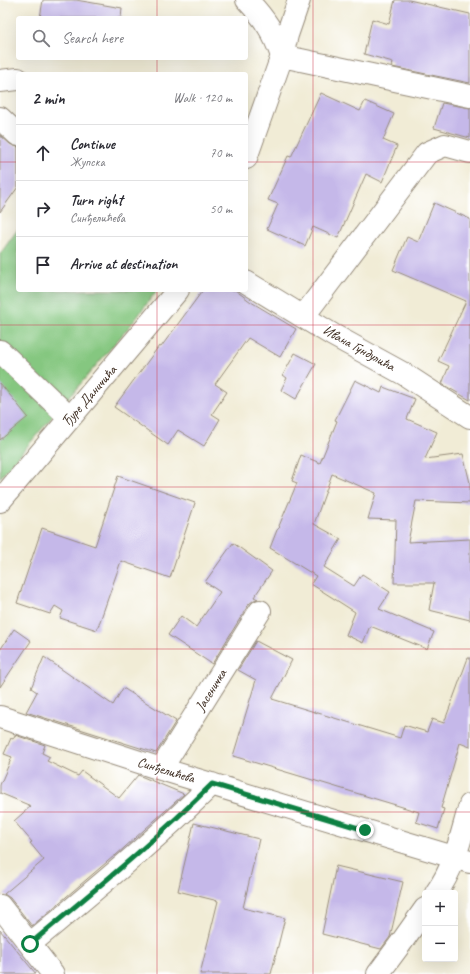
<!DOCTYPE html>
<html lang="en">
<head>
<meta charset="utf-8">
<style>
  body { margin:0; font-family:Caveat,sans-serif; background:#f2f2f3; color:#2b2b33 }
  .controls { position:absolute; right:12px; bottom:12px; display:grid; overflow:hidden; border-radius:4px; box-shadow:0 4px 16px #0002 }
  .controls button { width:36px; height:36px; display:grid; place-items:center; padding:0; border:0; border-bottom:1px solid #e1e1e2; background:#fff; color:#2b2b33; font:20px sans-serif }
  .stop { position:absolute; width:12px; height:12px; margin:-9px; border:3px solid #0b8043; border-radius:50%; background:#fff }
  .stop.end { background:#0b8043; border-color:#fff; box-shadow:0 1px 4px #0008 }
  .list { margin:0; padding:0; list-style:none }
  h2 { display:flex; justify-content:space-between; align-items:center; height:52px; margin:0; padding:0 16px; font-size:17px }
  h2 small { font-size:13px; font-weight:400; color:#7c7c81 }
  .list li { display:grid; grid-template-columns:26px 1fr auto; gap:12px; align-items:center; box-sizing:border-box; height:56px; padding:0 16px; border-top:1px solid #e1e1e2 }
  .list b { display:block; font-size:15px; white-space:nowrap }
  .list p { margin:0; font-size:13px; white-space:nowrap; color:#7c7c81 }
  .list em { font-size:13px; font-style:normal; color:#7c7c81 }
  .icon { flex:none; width:22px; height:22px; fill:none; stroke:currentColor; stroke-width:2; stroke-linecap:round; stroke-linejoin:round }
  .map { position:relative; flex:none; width:470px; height:974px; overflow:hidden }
  .search { position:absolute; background:#fff; box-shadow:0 4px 16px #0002; left:16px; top:16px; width:232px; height:44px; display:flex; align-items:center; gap:10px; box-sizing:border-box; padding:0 14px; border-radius:4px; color:#7c7c81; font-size:15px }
  .panel { position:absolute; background:#fff; box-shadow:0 4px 16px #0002; left:16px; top:72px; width:232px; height:220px; border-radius:4px }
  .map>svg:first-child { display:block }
  .green { fill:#85c780; stroke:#60784f }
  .building { fill:#c5b8e9 }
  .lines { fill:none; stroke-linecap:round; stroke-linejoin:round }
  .minor-casing { stroke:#968b7a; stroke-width:24 }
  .major-casing { stroke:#968b7a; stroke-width:24 }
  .minor { stroke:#fff; stroke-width:22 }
  .major { stroke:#fff; stroke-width:22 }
  .route { stroke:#0b8043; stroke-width:5 }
  .grid { fill:none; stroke:#d1495b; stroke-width:1; stroke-opacity:0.55 }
  .labels { text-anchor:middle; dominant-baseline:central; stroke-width:4; stroke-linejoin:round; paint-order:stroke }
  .street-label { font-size:14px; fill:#3b2a1e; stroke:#fff }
</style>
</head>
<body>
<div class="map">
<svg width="470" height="974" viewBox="0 0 470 974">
  <rect width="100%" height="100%" fill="#fff"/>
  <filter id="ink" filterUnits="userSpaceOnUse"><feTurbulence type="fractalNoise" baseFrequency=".025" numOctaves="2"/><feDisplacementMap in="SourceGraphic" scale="8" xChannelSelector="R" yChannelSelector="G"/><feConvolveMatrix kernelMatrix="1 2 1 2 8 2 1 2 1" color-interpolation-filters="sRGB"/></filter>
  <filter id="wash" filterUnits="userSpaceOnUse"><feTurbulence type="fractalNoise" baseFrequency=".012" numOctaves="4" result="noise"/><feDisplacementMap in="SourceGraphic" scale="16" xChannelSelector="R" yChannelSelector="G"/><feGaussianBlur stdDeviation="0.9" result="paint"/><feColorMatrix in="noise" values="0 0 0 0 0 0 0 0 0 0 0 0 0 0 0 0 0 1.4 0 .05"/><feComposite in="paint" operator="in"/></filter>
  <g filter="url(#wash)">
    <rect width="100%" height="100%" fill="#f1ecd6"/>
    <path class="green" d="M18,229V290H157L135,320L0,478V254Z"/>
    <g id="blocks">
      <path class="building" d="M43,0H76L122,8L121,18H40Z
        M395,0H409L470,14V83L392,67L393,62L364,54L372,19L389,24Z
        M321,93L360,111L365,101L394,114L383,140L397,146L382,182L366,174L338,238L313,227L305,246L267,229L278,204L268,200L288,156L291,157Z
        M442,103L470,108V138L434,128Z
        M0,135L10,144L18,147V187L0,212Z
        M434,203L470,219V400L442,384L449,366L438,361L466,301L393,270L407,237L418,242Z
        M203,290H235L251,302L296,329L280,357L248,338L215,384L227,392L212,414L220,419L204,446L178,430L168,445L114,407L159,346L161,347Z
        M295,353L316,364L296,399L281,390L287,378L283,375Z
        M355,380L381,393L383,387L415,399L407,419L437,432L425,459L463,454L470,483V503L416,501L408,542L470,539V620L429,610L434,583H394L396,520L368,519L376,493L332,474L314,524L341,539L324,567L354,586L362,574L390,592L379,609L434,632L427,649L370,626L363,643L346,635L355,612L311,584L316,576L270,548L277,530L280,527L279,526L297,483L292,481L301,455L320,463L337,421L335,420Z
        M0,383L28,417L0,440Z
        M118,476L195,503L170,578L121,561L97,630L60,618L63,611L55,606L50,614L17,603L42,528L95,546Z
        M233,543L272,571L254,597L258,599L254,600L249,604L212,664L168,635L181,616L196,627L220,592L205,582Z
        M14,629L31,641L0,687V650Z
        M256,641L292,660L272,699L400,738L404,725L427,732L432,719L444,723L468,658H470V747L460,743L441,808L444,809L438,829L416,822L419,812L233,756L256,680L238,670Z
        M44,657L113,705L123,688L176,721L156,753L26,712L37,692L31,688Z
        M15,735L45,745L42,753L50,757L47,761L78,776L82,771L119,798L138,775L184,794L115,856H114L32,926L10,898L4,894L44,860L30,843L32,842L14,821L31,806L0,793V785L12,757L4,754L11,738L13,739Z
        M194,823L259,839L243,908L285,918L271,974H200L218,901L178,891Z
        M336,866L403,882L390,937L381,949L322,934Z
        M0,930L36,974H0Z"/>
    </g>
  </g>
  <g filter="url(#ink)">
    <use href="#blocks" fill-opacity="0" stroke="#968b7a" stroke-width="1"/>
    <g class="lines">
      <defs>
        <path id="minor" d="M282,56L470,96
          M0,81L18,79
          M0,118L18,135
          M246,158L282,56L287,35L299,0
          M246,282L333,335L404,374L470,417
          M303,317L427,153L445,145L470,152
          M0,351L70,418
          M0,501L178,290
          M0,717L161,769L470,862
          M161,769L260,611
          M436,893C455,867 461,836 470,805
          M0,906L53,974
          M30,944C92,892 155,841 212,784
          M378,974L401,943L425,909"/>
        <path id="major" d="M247,0C265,19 273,31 282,56"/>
      </defs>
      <use href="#minor" class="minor-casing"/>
      <use href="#major" class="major-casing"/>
      <use href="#minor" class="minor"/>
      <use href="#major" class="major"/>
    </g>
  </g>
  <g class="lines" filter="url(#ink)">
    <path class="route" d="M30,944C92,892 155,841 212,784L365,830"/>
  </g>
  <path class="grid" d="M157,0V18M313,0V974M157,58V74M0,162H18M246,162H470M157,290V974M0,325H470M0,487H470M0,649H470M0,812H470"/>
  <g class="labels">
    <g class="street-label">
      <text transform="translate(359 348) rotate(29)">Ивана Гундулића</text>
      <text transform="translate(89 396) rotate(-49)">Ђуре Даничића</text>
      <text transform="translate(211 690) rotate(-58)">Јасеничка</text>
      <text transform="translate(166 770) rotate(17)">Синђелићева</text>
    </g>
  </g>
</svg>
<div class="controls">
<button>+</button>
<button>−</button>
</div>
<div class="stop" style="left:30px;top:944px"></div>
<div class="stop end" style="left:365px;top:830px"></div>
<div class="search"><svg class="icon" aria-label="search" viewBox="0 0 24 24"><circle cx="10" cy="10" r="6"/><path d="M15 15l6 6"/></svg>Search here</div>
<section class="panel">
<h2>2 min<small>Walk · 120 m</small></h2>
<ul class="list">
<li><svg class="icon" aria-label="ahead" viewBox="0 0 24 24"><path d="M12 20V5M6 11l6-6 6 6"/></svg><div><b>Continue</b><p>Жупска</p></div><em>70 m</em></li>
<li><svg class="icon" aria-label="right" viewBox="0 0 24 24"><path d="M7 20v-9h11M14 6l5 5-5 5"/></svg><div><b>Turn right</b><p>Синђелићева</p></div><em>50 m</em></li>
<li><svg class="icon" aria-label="arrive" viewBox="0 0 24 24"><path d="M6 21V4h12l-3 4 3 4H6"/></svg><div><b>Arrive at destination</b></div></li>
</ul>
</section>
</div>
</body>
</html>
